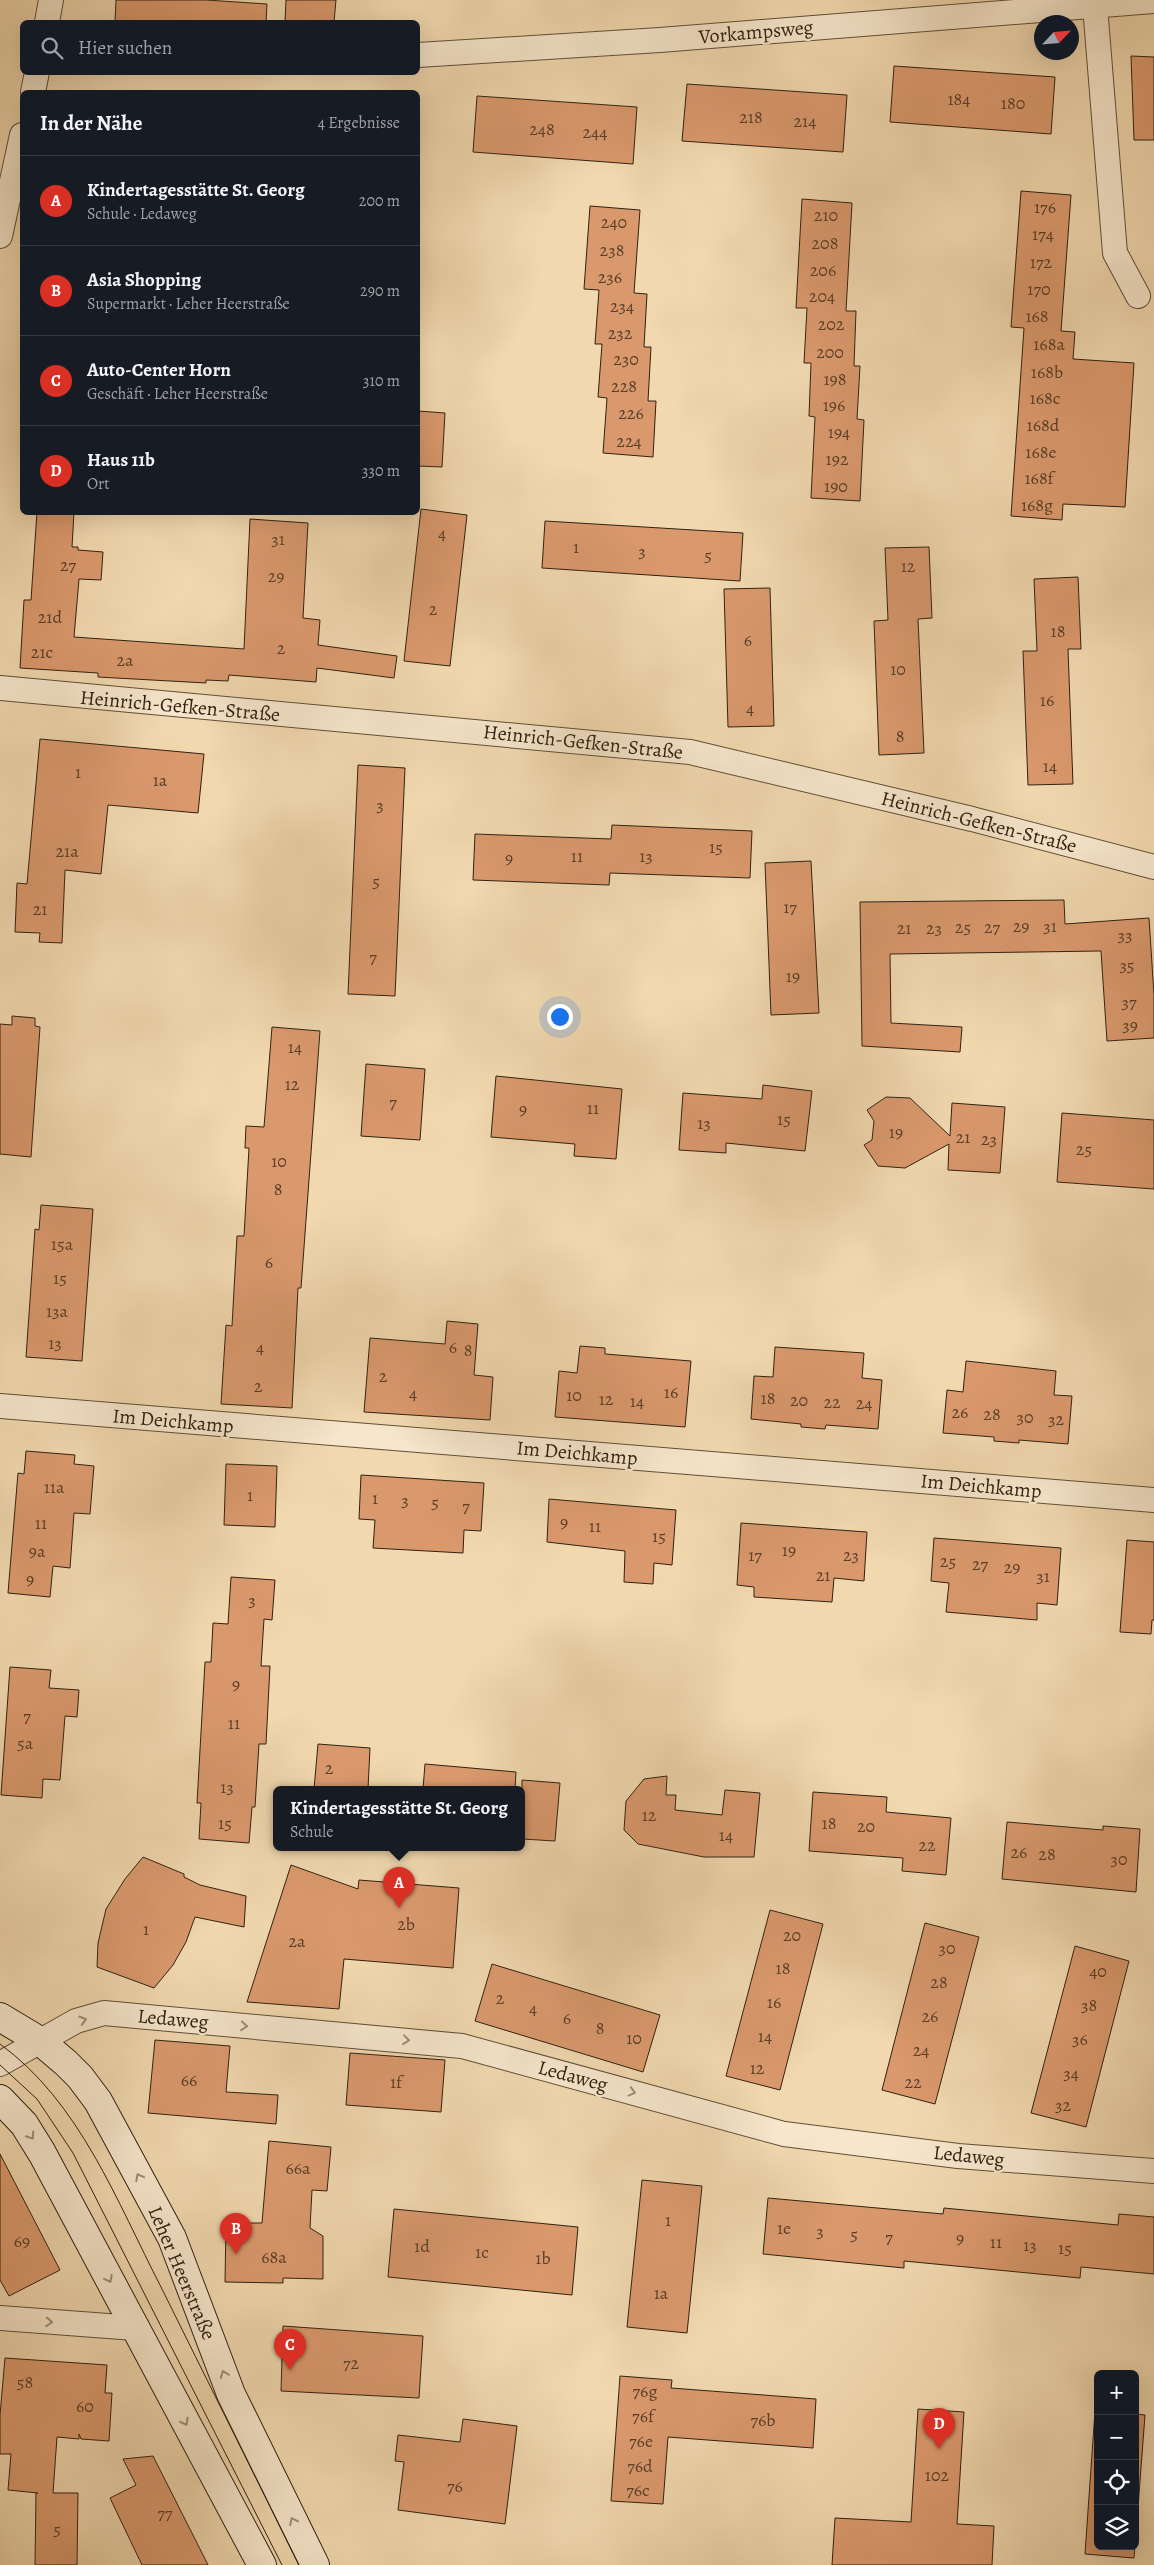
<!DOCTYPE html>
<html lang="de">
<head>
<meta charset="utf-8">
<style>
  body { margin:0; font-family:Alegreya,serif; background:#20242c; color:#f1f3f6 }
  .controls { position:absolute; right:15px; bottom:15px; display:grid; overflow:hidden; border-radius:8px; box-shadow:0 5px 20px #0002 }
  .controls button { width:45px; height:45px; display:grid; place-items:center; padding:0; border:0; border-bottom:1px solid #363941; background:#171b24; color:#f1f3f6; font:25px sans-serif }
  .compass { position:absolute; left:1034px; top:15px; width:45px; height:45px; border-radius:50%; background:#171b24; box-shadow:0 5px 20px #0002; rotate:64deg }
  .you { position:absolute; left:559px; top:1016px; width:18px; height:18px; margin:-12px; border:4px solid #fff; border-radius:50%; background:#1a73e8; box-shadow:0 0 0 8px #1a73e833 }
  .badge { display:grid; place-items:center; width:32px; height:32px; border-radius:50%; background:#d93025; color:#fff; font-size:16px; font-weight:700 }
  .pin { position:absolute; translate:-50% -41px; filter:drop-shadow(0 1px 2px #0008) }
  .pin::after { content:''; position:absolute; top:26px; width:18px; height:15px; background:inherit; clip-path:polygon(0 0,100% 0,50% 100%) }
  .popup { position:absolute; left:273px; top:1786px; width:252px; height:65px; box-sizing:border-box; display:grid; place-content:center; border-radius:8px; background:#171b24; filter:drop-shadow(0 1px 4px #0005); font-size:16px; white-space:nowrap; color:#9ea1a6 }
  .popup b { font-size:19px; color:#f1f3f6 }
  .popup::after { content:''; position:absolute; left:50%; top:100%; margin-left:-10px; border:10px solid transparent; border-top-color:#171b24 }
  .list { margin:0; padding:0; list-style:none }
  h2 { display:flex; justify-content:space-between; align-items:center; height:65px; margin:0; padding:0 20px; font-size:21px }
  h2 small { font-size:16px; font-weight:400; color:#9ea1a6 }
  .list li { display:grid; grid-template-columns:32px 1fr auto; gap:15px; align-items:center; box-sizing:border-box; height:90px; padding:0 20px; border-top:1px solid #363941 }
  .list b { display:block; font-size:19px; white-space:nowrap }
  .list p { margin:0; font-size:16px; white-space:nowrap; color:#9ea1a6 }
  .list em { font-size:16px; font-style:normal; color:#9ea1a6 }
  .icon { flex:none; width:28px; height:28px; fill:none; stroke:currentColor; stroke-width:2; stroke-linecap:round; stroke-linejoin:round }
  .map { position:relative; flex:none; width:1154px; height:2565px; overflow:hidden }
  .search { position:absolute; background:#171b24; box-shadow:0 5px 20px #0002; left:20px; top:20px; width:400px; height:55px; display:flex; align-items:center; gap:12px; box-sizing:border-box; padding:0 18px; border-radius:8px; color:#9ea1a6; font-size:19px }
  .panel { position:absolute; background:#171b24; box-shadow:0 5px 20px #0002; left:20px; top:90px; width:400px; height:425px; border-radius:8px }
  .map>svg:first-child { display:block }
  .building { fill:#da996d; stroke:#302112 }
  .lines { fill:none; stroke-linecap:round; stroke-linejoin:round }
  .street-casing { stroke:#604f39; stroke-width:26 }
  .secondary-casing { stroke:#302112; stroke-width:30 }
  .street { stroke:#f6e6cb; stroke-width:24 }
  .secondary { stroke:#f6e6cb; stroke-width:28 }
  .tram { stroke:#302112; stroke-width:1 }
  .oneway { stroke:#9d8d78 }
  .labels { text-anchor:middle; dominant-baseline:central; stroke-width:4.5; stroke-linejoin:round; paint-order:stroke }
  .number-label { font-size:18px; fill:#5a3f29 }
  .street-label { font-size:20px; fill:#302112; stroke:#f6e6cb }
</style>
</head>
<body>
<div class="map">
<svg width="1154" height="2565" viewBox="0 0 1154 2565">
  <rect width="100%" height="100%" fill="#f1d8af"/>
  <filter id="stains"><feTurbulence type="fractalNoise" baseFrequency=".004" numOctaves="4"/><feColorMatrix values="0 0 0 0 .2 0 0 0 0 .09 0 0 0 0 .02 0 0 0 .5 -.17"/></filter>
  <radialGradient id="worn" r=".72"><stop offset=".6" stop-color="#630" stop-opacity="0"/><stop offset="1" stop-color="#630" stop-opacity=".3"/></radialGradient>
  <path class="building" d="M116,0H206L267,4L266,22H115Z
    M286,0H336L334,22H285Z
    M1131,56L1154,57V140H1134Z
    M894,66L1055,77L1051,134L890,122Z
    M687,84L847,95L843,152L682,141Z
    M477,96L637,107L633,164L473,152Z
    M1021,191L1071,195L1061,331L1075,332L1073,359L1134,363L1125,507L1063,504L1062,520L1011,516L1024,328L1011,327Z
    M802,199L852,203L846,311H856L854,366H860L857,419L864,420L860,501L811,498L815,417L809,416L811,363H804L807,308H796Z
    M590,206L640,210L634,293L647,294L644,347H651L648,401H656L653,457L603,453L607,398L598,397L602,344H595L599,290L584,289Z
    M418,411L445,413L442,467L418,466Z
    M421,509L467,515L450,666L404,661Z
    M37,512H74L72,547H78V550L103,552L101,580L79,579L74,637L244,649L250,519L308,523L303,618L320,620L318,645L397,656L394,678L317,668L316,682L229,675L228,681L206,680V683L98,677V673L20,668L24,600H31Z
    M545,521L743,533L740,581L542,568Z
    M929,547L932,618L918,619L924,753L879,755L874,621L888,620L885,548Z
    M1078,577L1081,649H1068L1073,784L1028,785L1023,651H1037L1034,579Z
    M770,588L774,726L728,727L724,589Z
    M40,739L204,754L198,813L108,805L101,874L65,870L62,943L39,942L40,933L15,932L17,883L27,884Z
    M358,765L405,768L395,996L348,994Z
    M612,825L752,831L750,878L610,873L609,885L473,880L475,834L611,839Z
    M811,861L819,1013L771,1015L765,863Z
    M1064,900L1065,924L1149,918L1154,995V1038L1107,1041L1101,951L890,954L891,1023L962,1027L960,1052L862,1046L860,902Z
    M12,1016L35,1018V1026L40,1027L31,1157L0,1154V1024L12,1025Z
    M272,1027L320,1031L301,1288H298L292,1408L221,1404L226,1325L232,1326L237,1236H244L249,1148H245L246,1126L264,1127Z
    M366,1064L425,1069L420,1140L361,1136Z
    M496,1076L622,1089L616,1159L574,1156L575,1144L491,1137Z
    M763,1085L812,1091L805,1151L726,1143V1153L679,1150L683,1093L762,1099Z
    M886,1097L910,1098L950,1136L952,1103L1005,1107L1000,1173L948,1170L949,1144L905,1168L878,1166L864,1145L872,1140L874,1121L867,1110Z
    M1062,1113L1154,1120V1189L1057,1182Z
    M41,1205L93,1209L82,1361L26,1357L35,1229L39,1230Z
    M447,1321L478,1324L474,1375L493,1377L490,1420L364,1412L370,1338L445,1344Z
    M580,1346L605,1348V1354L691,1361L685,1427L555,1417L559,1371L577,1373Z
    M775,1347L864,1353L862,1378L882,1380L878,1429L826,1425L825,1429L801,1427V1424L751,1419L754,1376L773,1377Z
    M966,1361L1056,1371L1054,1395L1072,1396L1068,1444L1019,1440V1443L994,1441V1437L943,1433L947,1390L963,1392Z
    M26,1451L75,1455L74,1464L94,1466L90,1514L74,1513L70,1568L53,1566L50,1597L8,1593L18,1473L24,1474Z
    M226,1464L277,1466L275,1527L224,1525Z
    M361,1475L484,1483L481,1531L464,1530L463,1553L373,1548L375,1520L359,1519Z
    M549,1499L676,1510L672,1565L654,1563L653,1584L624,1582L625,1551L547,1542Z
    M741,1523L867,1532L864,1581L834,1578L832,1602L754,1597V1587L737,1585Z
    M934,1538L1061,1548L1057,1605L1037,1603V1620L946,1612L949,1583L931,1581Z
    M1127,1540L1154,1542V1620H1152L1151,1634L1120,1632Z
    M231,1577L275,1580L272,1620L264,1619L261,1666H270L266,1744H259L255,1807H252L249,1843L199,1839L201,1803H197L205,1662H211L213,1623L228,1624Z
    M10,1667L51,1670L49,1688L79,1690L77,1717L65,1716L60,1780L43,1779L42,1798L1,1795Z
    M318,1744L370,1748L368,1789H314Z
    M425,1764L516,1772L515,1789H423Z
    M667,1776L666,1795H676L675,1810L722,1815L725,1790L760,1793L754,1857H704L638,1844L624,1830L626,1801L644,1779Z
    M522,1780L560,1783L555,1841L522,1839Z
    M813,1792L887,1797L886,1812L951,1818L946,1875L902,1871L903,1858L809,1851Z
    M1007,1822L1103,1830V1826L1140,1829L1136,1892L1002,1879Z
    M143,1857L184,1874V1877L200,1885L246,1896L244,1927L195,1917L186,1942L173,1965L154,1988L97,1967L98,1943L106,1909L125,1879Z
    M291,1865L358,1889L359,1880L459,1888L453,1968L344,1959L339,2009L247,2002Z
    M770,1910L823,1924L780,2090L726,2076Z
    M925,1923L979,1937L935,2104L882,2090Z
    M1075,1946L1129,1961L1086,2127L1031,2113Z
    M492,1964L660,2015L643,2072L475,2021Z
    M155,2040L230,2046L226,2092L278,2095L276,2124L148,2113Z
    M350,2053L445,2060L441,2112L346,2105Z
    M269,2141L331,2147L327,2191L312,2190L310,2228L323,2236V2279L283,2278V2283L225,2282L226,2223H262Z
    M0,2154L60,2270L9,2296L0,2280Z
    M642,2180L702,2186L687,2333L627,2327Z
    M768,2198L943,2214L944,2208L1118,2225L1119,2214L1154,2217V2274L1081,2267L1080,2278L904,2261V2268L763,2254Z
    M394,2209L578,2227L572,2295L388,2277Z
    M283,2326L423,2336L419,2398L281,2391Z
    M5,2358L107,2365L105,2393H112L109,2441L81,2439L79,2434V2439L57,2437L53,2493H78L77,2565H35L36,2493H38L8,2490L11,2454H0V2415Z
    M620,2376L672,2380L671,2388L816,2399L813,2448L668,2437L663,2504L611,2501Z
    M918,2409L964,2412L957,2524L994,2526L992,2565H832L835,2518L911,2522Z
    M1095,2411L1098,2412V2546H1135V2414L1145,2415L1136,2534L1134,2558L1085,2554Z
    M463,2419L517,2426L505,2524L398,2510L404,2462L395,2461L398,2435L460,2442Z
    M153,2456L197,2543L208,2565H142L110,2498L136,2485L123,2459Z"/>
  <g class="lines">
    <defs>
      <path id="street" d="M1095,6L1115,253L1138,296
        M47,22L51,0
        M418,55L660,40L1154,1
        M33,92L37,72
        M0,236L22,135
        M0,688L690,752L972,819L1154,867
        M0,1406L1154,1500
        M0,2064L76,2021L104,2013L462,2046L784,2134L958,2156L1154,2171
        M0,2318L135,2328"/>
      <path id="secondary" d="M0,2017L40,2041L66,2063L80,2077L98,2101L172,2238L231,2394L315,2565
        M0,2099L24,2124L42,2153L262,2565"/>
    </defs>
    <use href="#street" class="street-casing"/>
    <use href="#secondary" class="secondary-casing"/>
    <use href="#street" class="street"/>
    <use href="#secondary" class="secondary"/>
    <path class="tram" d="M0,2044C80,2102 117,2202 161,2287C207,2380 253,2472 299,2565
      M0,2065L37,2099L73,2153L282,2565"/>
  </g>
  <defs><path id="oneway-chevron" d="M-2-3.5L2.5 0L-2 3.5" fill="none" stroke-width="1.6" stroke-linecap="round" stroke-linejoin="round" transform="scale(1.25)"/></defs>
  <g class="oneway">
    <use href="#oneway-chevron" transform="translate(83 2020) rotate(-17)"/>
    <use href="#oneway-chevron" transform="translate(244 2026) rotate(5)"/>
    <use href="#oneway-chevron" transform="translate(406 2040) rotate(6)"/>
    <use href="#oneway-chevron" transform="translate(632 2092) rotate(15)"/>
    <use href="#oneway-chevron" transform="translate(31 2136) rotate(57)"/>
    <use href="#oneway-chevron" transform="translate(139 2177) rotate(-118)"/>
    <use href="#oneway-chevron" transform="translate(109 2279) rotate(62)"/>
    <use href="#oneway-chevron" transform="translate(49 2322) rotate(4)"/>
    <use href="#oneway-chevron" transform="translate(224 2374) rotate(-111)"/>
    <use href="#oneway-chevron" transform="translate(185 2422) rotate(62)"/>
    <use href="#oneway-chevron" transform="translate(293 2521) rotate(-116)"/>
  </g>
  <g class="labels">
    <g class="number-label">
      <text x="959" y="99">184</text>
      <text x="1013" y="103">180</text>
      <text x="751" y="117">218</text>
      <text x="805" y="121">214</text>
      <text x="542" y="129">248</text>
      <text x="595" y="132">244</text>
      <text x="1045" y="207">176</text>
      <text x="826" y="215">210</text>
      <text x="614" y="222">240</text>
      <text x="1043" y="234">174</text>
      <text x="825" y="243">208</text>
      <text x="612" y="250">238</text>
      <text x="1041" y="262">172</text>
      <text x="823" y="270">206</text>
      <text x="610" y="277">236</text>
      <text x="1039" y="289">170</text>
      <text x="822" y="296">204</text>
      <text x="622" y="306">234</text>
      <text x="1037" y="316">168</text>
      <text x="831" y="324">202</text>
      <text x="620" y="333">232</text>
      <text x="1049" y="344">168a</text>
      <text x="830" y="352">200</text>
      <text x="626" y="359">230</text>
      <text x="1047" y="372">168b</text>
      <text x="835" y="379">198</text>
      <text x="624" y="386">228</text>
      <text x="1045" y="398">168c</text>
      <text x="834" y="405">196</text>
      <text x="631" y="413">226</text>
      <text x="1043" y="425">168d</text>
      <text x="839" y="432">194</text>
      <text x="629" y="441">224</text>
      <text x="1041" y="452">168e</text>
      <text x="837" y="459">192</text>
      <text x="1039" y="478">168f</text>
      <text x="836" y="486">190</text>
      <text x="1037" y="505">168g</text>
      <text x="442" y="533">4</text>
      <text x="278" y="539">31</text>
      <text x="576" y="547">1</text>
      <text x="642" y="551">3</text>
      <text x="708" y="555">5</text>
      <text x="68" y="565">27</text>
      <text x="908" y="566">12</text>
      <text x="276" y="576">29</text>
      <text x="433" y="609">2</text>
      <text x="50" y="617">21d</text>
      <text x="1058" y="631">18</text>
      <text x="748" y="640">6</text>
      <text x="281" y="648">2</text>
      <text x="42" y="652">21c</text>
      <text x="125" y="660">2a</text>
      <text x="898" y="669">10</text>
      <text x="1047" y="700">16</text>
      <text x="750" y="708">4</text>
      <text x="900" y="736">8</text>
      <text x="1050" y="766">14</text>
      <text x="78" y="772">1</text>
      <text x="160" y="780">1a</text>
      <text x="380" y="805">3</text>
      <text x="716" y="847">15</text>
      <text x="67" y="851">21a</text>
      <text x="577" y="856">11</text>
      <text x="646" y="856">13</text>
      <text x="509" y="858">9</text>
      <text x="376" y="881">5</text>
      <text x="790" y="907">17</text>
      <text x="40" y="909">21</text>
      <text x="1021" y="926">29</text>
      <text x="1050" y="926">31</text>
      <text x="963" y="927">25</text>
      <text x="992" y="927">27</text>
      <text x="904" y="928">21</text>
      <text x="934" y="928">23</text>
      <text x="1125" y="935">33</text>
      <text x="373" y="957">7</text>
      <text x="1127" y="965">35</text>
      <text x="793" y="976">19</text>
      <text x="1129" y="1002">37</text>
      <text x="1130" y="1025">39</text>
      <text x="295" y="1047">14</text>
      <text x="292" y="1084">12</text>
      <text x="393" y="1102">7</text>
      <text x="593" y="1108">11</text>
      <text x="523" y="1109">9</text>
      <text x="784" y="1119">15</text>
      <text x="704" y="1123">13</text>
      <text x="896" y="1132">19</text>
      <text x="963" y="1137">21</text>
      <text x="989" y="1139">23</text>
      <text x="1084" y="1149">25</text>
      <text x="279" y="1161">10</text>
      <text x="278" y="1189">8</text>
      <text x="62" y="1244">15a</text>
      <text x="269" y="1262">6</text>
      <text x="60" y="1278">15</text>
      <text x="57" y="1311">13a</text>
      <text x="55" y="1343">13</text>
      <text x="260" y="1347">4</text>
      <text x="453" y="1347">6</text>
      <text x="468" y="1350">8</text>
      <text x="383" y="1376">2</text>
      <text x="258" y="1386">2</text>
      <text x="671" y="1392">16</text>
      <text x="413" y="1393">4</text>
      <text x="574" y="1395">10</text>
      <text x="768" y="1398">18</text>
      <text x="606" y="1399">12</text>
      <text x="799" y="1400">20</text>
      <text x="637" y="1401">14</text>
      <text x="832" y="1402">22</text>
      <text x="864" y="1403">24</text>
      <text x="960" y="1412">26</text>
      <text x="992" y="1414">28</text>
      <text x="1025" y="1417">30</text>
      <text x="1056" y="1419">32</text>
      <text x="54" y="1487">11a</text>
      <text x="250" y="1495">1</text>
      <text x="375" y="1498">1</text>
      <text x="405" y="1500">3</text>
      <text x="435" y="1502">5</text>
      <text x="466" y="1506">7</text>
      <text x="564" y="1522">9</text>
      <text x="41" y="1523">11</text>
      <text x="595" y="1526">11</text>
      <text x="659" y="1536">15</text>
      <text x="789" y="1550">19</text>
      <text x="37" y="1551">9a</text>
      <text x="755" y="1555">17</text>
      <text x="851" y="1555">23</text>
      <text x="948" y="1561">25</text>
      <text x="980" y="1564">27</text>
      <text x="1012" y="1567">29</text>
      <text x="823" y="1575">21</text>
      <text x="1043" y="1576">31</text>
      <text x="30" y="1579">9</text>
      <text x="252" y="1600">3</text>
      <text x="236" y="1684">9</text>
      <text x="27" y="1716">7</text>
      <text x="234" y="1723">11</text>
      <text x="25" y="1743">5a</text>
      <text x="329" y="1768">2</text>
      <text x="227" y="1787">13</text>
      <text x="649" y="1815">12</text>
      <text x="225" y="1823">15</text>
      <text x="829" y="1823">18</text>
      <text x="866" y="1826">20</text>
      <text x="726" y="1835">14</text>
      <text x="927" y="1845">22</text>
      <text x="1019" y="1852">26</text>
      <text x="1047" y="1854">28</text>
      <text x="1119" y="1859">30</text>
      <text x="406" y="1924">2b</text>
      <text x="146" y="1929">1</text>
      <text x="792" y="1935">20</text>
      <text x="297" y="1941">2a</text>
      <text x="947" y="1948">30</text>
      <text x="783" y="1968">18</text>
      <text x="1098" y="1971">40</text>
      <text x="939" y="1982">28</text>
      <text x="500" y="1998">2</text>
      <text x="774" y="2002">16</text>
      <text x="1089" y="2005">38</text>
      <text x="533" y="2008">4</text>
      <text x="930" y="2016">26</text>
      <text x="567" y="2018">6</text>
      <text x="600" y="2028">8</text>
      <text x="765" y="2036">14</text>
      <text x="634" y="2038">10</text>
      <text x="1080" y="2039">36</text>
      <text x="921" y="2050">24</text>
      <text x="757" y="2068">12</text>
      <text x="1071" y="2073">34</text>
      <text x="189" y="2080">66</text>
      <text x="396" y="2082">1f</text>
      <text x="913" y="2082">22</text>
      <text x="1063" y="2105">32</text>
      <text x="298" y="2168">66a</text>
      <text x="668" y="2220">1</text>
      <text x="784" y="2228">1e</text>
      <text x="820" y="2231">3</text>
      <text x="854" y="2234">5</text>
      <text x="889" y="2237">7</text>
      <text x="960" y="2238">9</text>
      <text x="22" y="2241">69</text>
      <text x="996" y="2242">11</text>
      <text x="1030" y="2245">13</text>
      <text x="422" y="2246">1d</text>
      <text x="1065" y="2248">15</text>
      <text x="482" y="2252">1c</text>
      <text x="274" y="2257">68a</text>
      <text x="543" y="2258">1b</text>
      <text x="661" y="2293">1a</text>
      <text x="351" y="2363">72</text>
      <text x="25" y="2382">58</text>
      <text x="645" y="2391">76g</text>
      <text x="85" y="2406">60</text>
      <text x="643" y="2416">76f</text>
      <text x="763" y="2420">76b</text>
      <text x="641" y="2441">76e</text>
      <text x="640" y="2466">76d</text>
      <text x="937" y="2475">102</text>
      <text x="455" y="2486">76</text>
      <text x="638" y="2490">76c</text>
      <text x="165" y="2513">77</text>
      <text x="57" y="2529">5</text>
    </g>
    <g class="street-label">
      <text transform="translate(756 32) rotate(-5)">Vorkampsweg</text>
      <text transform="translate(180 706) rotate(5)">Heinrich-Gefken-Straße</text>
      <text transform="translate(583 742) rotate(6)">Heinrich-Gefken-Straße</text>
      <text transform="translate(979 822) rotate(14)">Heinrich-Gefken-Straße</text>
      <text transform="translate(173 1421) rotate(5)">Im Deichkamp</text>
      <text transform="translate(577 1453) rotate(5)">Im Deichkamp</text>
      <text transform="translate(981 1486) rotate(5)">Im Deichkamp</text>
      <text transform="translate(173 2019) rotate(5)">Ledaweg</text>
      <text transform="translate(573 2076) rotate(15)">Ledaweg</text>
      <text transform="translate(969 2156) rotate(6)">Ledaweg</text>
      <text transform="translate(182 2273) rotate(67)">Leher Heerstraße</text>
    </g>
  </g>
  <rect width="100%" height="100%" filter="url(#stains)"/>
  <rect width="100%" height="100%" fill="url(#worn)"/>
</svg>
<div class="controls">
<button>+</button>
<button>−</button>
<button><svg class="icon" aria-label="locate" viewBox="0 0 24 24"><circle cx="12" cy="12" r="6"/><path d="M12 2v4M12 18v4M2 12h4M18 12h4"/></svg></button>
<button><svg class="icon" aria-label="layers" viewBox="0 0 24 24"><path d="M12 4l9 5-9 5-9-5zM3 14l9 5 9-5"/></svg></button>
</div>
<svg class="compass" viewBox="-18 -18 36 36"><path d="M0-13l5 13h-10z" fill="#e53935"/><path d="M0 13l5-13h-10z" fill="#9ea1a6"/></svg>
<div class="you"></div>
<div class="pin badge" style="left:399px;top:1908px">A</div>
<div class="popup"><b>Kindertagesstätte St. Georg</b>Schule</div>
<div class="pin badge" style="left:236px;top:2254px">B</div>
<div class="pin badge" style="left:290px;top:2370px">C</div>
<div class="pin badge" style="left:939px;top:2449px">D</div>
<div class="search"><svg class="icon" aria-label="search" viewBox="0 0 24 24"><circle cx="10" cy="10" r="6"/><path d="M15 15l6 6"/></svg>Hier suchen</div>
<section class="panel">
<h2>In der Nähe<small>4 Ergebnisse</small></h2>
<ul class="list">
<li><span class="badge">A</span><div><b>Kindertagesstätte St. Georg</b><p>Schule · Ledaweg</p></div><em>200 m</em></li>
<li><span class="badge">B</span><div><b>Asia Shopping</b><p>Supermarkt · Leher Heerstraße</p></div><em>290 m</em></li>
<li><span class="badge">C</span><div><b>Auto-Center Horn</b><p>Geschäft · Leher Heerstraße</p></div><em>310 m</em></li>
<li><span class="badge">D</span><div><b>Haus 11b</b><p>Ort</p></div><em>330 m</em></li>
</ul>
</section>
</div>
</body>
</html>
